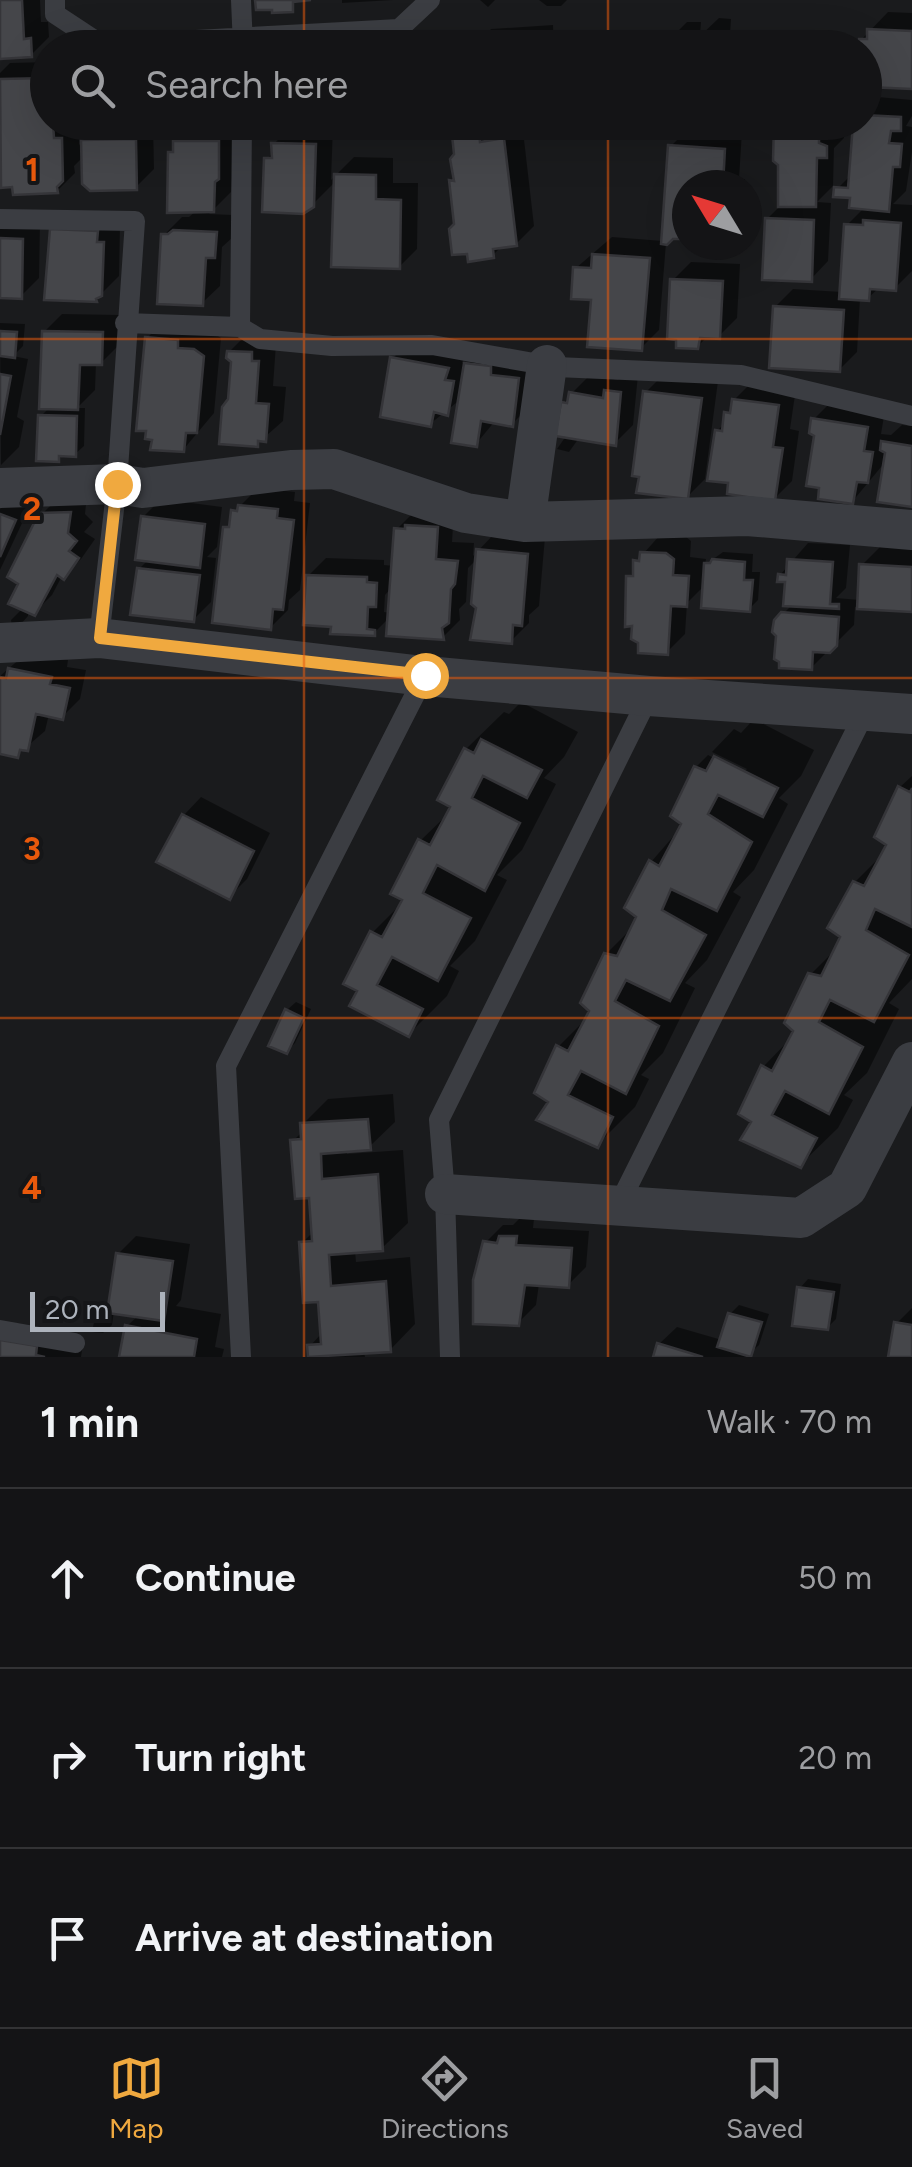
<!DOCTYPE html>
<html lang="en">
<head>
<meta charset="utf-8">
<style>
  body { margin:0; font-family:Figtree,sans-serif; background:#1d1d1f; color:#f1f3f6 }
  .compass { position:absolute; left:672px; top:170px; width:90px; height:90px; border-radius:50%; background:#141416; box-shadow:0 10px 40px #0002; rotate:308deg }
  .scale { position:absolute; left:30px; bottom:25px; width:135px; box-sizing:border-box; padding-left:10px; border:5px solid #adb3bc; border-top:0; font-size:28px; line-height:35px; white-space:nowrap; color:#adb3bc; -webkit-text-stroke:8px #151618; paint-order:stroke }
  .stop { position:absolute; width:30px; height:30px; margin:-22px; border:8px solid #f0a93f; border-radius:50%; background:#fff }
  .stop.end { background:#f0a93f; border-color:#fff; box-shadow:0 2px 10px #0008 }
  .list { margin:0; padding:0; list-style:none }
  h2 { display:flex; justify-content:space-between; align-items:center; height:130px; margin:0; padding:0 40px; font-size:42px }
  h2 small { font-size:32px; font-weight:400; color:#9d9ea1 }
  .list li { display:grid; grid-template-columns:65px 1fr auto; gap:30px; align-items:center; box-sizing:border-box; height:180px; padding:0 40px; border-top:2px solid #333335 }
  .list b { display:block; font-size:38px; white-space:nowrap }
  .list em { font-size:32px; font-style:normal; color:#9d9ea1 }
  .icon { flex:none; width:55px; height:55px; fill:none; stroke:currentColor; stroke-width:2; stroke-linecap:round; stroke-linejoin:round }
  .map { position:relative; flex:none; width:912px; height:1357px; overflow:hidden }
  .search { position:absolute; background:#141416; box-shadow:0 10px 40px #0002; left:30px; right:30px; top:30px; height:110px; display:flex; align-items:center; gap:25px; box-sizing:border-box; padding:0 35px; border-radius:55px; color:#9d9ea1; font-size:38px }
  .sheet { height:670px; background:#141416 }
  nav { display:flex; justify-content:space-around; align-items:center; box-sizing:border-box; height:140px; border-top:2px solid #333335; background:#141416; font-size:28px; color:#9d9ea1 }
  nav a { display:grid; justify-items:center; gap:5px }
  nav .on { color:#f0a93f }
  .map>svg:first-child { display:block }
  .shadow { fill:#0007; fill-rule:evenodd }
  .building { fill:#45464a; stroke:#353539; stroke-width:2.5 }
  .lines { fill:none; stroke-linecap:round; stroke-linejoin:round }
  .lane { stroke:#3b3d42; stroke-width:20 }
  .street { stroke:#3b3d42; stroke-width:40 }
  .route { stroke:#f0a93f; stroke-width:12 }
  .grid { fill:none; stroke:#e8590c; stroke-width:2.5; stroke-opacity:0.55 }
  .grid-label { font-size:32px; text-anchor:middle; font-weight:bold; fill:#e8590c; stroke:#151618; stroke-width:8; stroke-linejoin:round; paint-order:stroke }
</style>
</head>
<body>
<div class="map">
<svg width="912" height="1357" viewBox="0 0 912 1357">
  <rect width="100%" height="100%" fill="#1a1b1d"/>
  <path class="shadow" d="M0,0H40L41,22H48L49,37L31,55L0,56Z
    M342,0H393L342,3Z
    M480,0H495L488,7Z
    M539,0H567L561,6H547Z
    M888,12L912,13V86L864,69V48L861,40Z
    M719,18L731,19L730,35L748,36L747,48H669V40L687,22H701L700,36Z
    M553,25L554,48H473L491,29Z
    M795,34H819V40L850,41L849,48H782Z
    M289,44L334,45V48H285Z
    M48,62V122H153L154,169L136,187L84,156L74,166L75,173L57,191L0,169V73L10,63ZM98,126L79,145V127Z
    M866,96L912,100V116L906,126L912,127V152L906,191L893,204L912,205V271L895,288L880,287L868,298H860L857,352L839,370L775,307L793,289L842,292L847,225L865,207L852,196L837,189L852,174L864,122Z
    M171,122L236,124L231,192L209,214L233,215L232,238L222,247L220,286L202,303L164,235L182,217H189L197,210L170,153L186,132Z
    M275,122H319L315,127H333L331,180L354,157L393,158V183H418L417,249L399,267L336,181L312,205L267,159L274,152V144L291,126Z
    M468,122L497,125L522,122L534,226L516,244L503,245L492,256L457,224L452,181L455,177L454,136Z
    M667,122H713L706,130L742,132L739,179H745L744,185H687V237L673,236L666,243L659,330L641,348L593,297L576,268L612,237L663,241L670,147L691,126Z
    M777,122H836L844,128V138L834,148L833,186L817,202L831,203L828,261L811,279L767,219L780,206Z
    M0,221L40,222L39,278L21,296H0Z
    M120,225L119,276L96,299L52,230Z
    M691,262L740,264L737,318L719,336H708L697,347L673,280Z
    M62,314L120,315L119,345L101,363H96L95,390L77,408H85L84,446L75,454H64L58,460L41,416L50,407L44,332Z
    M165,320L212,332L221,338L214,413L183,450L154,437L147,338Z
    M0,323L25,324L23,346L13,356L28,359L17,417L24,421L19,447L1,465Z
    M247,334L276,344L273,386L286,387L283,421L257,444L230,400L233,361L229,352Z
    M411,340L466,351L462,363L468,364L485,347L536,361L530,406L512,424L495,421L476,444L461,399L430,424L393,358Z
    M624,373L638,375L633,425L615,443L579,438L569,452L557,449L566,436L563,404L572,393L590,375L618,380Z
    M664,374L718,381L705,479L687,497L646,392Z
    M752,382L796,388L790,429L799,431L792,481L774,499L730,481L717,431L725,423L734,400Z
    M831,402L885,410L881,434L891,435L902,425L912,426V505L886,461L852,502L816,435L813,420Z
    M258,488L295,492L294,501L310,503L300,590L289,600L288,610L270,628L226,528L233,521L234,512Z
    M14,495L32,502L0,570V509Z
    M87,495L85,514L93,522L84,532L95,539L81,559L62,576L52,595L34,613L28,610V616L20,625L12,626L11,620L23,608L21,583L41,515L60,496Z
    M161,499L222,507L217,547L207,557L216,558L211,602L193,620L139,569L149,559L143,517Z
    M454,510L452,542L474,543L473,556L496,532L545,537L539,606L529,615V623L511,641L479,607L478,558L468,568L466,602L459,609L460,620L443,637L390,617L374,633L333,624L308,576L326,558L384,560V565L394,566L397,529L415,511ZM392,587L391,613L384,612L385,595Z
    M660,535L685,536L691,541L690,557L706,559L705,565L723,552L753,554L752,572H760L758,600L749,609L705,585L687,603L685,634L667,652L629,577L636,570V562Z
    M808,543L850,545L846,588L836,598L860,600L862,565L880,547L912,549V610L855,607L854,625L811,668L776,621L793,604L787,580L780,575Z
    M29,651L68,660L67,667L86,670L80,699L62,717L49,714L45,731L17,755L0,751V676Z
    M521,702L578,732L564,757L544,778L556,784L522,850L497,875L507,880L475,941L450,966L459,971L447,996L409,1034L360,990L372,933L406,899L420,841L452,810L466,749L504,712L509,714Z
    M754,719L814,750L801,776L779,798L788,804L754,870L733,892L741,897L707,960L685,983L695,988L663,1053L641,1075L649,1079L635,1107L597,1145L551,1101L537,1092L559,1046L589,1016L606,954L634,926L651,862L685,823L673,816L696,767L708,755L743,773L747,769L712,752L734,729L741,733Z
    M912,776V979L889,1003L899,1009L867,1073L844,1095L853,1100L838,1128L800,1165L755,1121L763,1067L793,1036L810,975L838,947L855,882L884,853L900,787Z
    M201,797L270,833L247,879L229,897L184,815Z
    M296,1002L311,1009L295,1043L287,1051V1010Z
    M393,1094L395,1122L369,1147L347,1149V1154L403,1150L408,1223L382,1248L355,1250L356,1262L410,1257L415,1324L390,1350L364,1352L365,1357H310V1346L322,1333L320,1299L302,1243L314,1231L312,1195L293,1141L303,1131V1124L328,1099Z
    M519,1219H534L533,1228L589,1231L586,1267L568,1285L539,1284L536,1305L518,1323L485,1243L503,1225H513Z
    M136,1236L190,1244L181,1300L176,1306L221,1314L215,1347L224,1349L222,1357H121L127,1326L139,1315L114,1311L112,1325L103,1333L92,1332L94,1322L103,1313L109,1314L118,1254Z
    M808,1279L841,1284L836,1319L827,1328L800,1288Z
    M739,1305L769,1314L759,1345L746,1357H655L659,1344L677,1327L722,1340L730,1314Z
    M912,1308V1357H891L897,1323Z
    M17,1323L54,1329L53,1338L83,1344L81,1357H0V1339Z"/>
  <path class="building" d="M0,0H22L24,39L31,38L32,57L0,59Z
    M255,0H311L293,2V12L272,13V10H256Z
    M867,29L912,31V89L867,87L864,48H858L859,39H867Z
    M535,41L536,48H471V46Z
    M48,78V122H53L54,138H62L63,181L57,187L58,193L13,195L12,187L1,188L0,79Z
    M864,115L901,117V131H891L889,143L902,144L900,167H893L889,212L849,208L850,198L833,197L834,187L848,188L853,123L845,122H864Z
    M80,122H136L137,130H129L125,127L81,129Z
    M168,122H212V133L169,135Z
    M273,122H316L315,130L272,128Z
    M665,122H710V128H665Z
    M774,122L806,123V133H819V143L827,146V158H817L816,207H778V165L773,161Z
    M479,132L480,142L504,138L517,246L493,249L494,258L468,262L467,254L452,255L449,229L454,224L449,180L454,181L450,159L454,154L452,135Z
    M136,139L137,190L90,191L82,184L81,140Z
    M173,141H219V179L215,182L214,212L167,213L168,152H173Z
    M271,143L316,144L314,207L303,214L262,212L264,158H272Z
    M668,145L725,149L723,185H687V239H673L667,245L661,244Z
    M334,174L376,175V199L401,200L400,269L331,267Z
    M765,218L814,220L812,282L762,280Z
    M863,220L901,223L896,291L870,289L869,301L839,299L844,224L863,225Z
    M50,229L98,231L97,242H104L102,296L96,299L97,302L44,300Z
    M173,230L217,232L215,258H206L203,306L157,304L161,234H168Z
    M0,238L23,239L22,299L0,298Z
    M592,254L650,258L642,351L587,347L591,300L571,299L573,267L591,268Z
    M670,279L723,281L720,339L700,338L698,349L676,348V340L667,339Z
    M773,306L844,310L840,372L769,368Z
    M0,331L17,332L15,358L0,356Z
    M42,331L103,332L102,365H80L78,410L39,409Z
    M145,337L178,340V348L194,349L204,356L197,433H186L184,452L150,450L152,440L145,439L146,431H136Z
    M227,351L252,352V361H259L256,403L269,404L266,442L258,441V447L219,444L222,407L228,399L231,362L226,358Z
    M390,357L449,368L445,380L454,381L448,416L434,412L431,427L380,417Z
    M464,363L491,366V375L519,378L513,427L481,421L477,447L451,443Z
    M0,374L11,376L0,435Z
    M604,390L621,392L616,446L555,436L561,402L567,403L569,392L603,398Z
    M643,391L702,398L688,499L636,493L639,477L632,476Z
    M732,399L779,405L773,447L783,448L775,501L727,494L728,483L707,481L715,430L722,431L724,412L730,413Z
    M38,415L77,416L76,457L59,456V462L36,461Z
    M811,418L868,427L864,451L873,452L868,483L857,482L853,504L818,499L819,488L806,486L814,436L809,433Z
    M881,441L912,446V507L877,502L885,453L880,450Z
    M238,505L278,509L277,518L294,520L283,610L273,609L271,630L212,623L223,527H229L231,510L237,511Z
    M71,512L68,533L77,541L69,551L79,558L64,580L57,575L35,616L8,604L18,584L7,577L39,513Z
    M0,514L16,520L0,557Z
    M141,516L205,524L200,568L135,560Z
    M405,525L438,527L436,559L458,561L455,584L451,589L449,623L442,628L444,640L386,636L394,528L405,529Z
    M476,549L528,554L522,626L513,625L512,644L470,640L476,608L471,604Z
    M640,552L666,553L674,559L673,575L689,576L687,607L671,606L668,655L638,653V643L631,639L632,626L625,627L626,576H633V560L639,561Z
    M712,559L745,562L744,580H753L750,612L701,608L704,563H710Z
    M787,559L833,562L830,604H839V609L783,606L785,582H777L778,574L786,575Z
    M859,564L912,567V612L857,609Z
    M137,568L200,575L194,622L130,615Z
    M306,575L367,577V582L377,583L376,607H368L367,629L375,630V636L330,634L331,627L303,625Z
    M781,612L839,617L837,646L830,653L813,652L812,670L779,668V662L774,659L776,636L772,632L774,620Z
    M8,668L52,677L50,684L70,688L63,720L36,714L28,751L20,750L18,758L0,754V677L6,678Z
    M481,739L542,770L527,798L483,776L472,798L520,823L485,891L437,865L423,893L471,918L438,981L392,957L377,985L423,1009L409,1037L349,1006L357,991L343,984L370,931L382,937L402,900L390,894L418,839L430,845L450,807L437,800L464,748L474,753Z
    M714,756L778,788L763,817L718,795L708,814L752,842L717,911L671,889L662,910L706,935L670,1001L626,980L615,1001L659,1026L626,1094L581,1071L568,1095L613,1117L598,1148L536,1120L548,1102L534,1093L556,1045L568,1051L589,1011L580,1003L604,953L617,956L636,917L624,908L649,860L659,866L681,824L670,816L694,766L706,771Z
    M898,786L910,792L912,788V927L875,909L866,930L909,955L874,1022L830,1000L819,1022L863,1047L829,1114L785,1091L772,1115L817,1138L801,1168L740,1140L751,1122L738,1114L761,1065L772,1071L793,1031L784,1023L808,973L821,976L840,937L827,928L853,881L864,886L886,845L874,837Z
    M182,814L254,851L230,900L156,862Z
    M285,1009L304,1018L287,1054L268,1046Z
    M368,1119L371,1150L321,1154L322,1179L378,1174L383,1251L329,1255L331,1286L386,1281L391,1352L308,1357L307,1345L321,1344L318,1302L303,1303L299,1242L312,1241L309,1198L295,1199L290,1140L301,1139L300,1123Z
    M499,1236H517L516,1245L572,1248L569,1288L525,1285L519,1326L473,1324V1280L483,1241L497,1243Z
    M116,1253L173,1261L164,1321L107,1313Z
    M797,1287L834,1292L828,1330L792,1326Z
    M728,1313L762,1322L751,1357L717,1347Z
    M894,1322L912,1325V1357H888Z
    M125,1325L197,1339L194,1357H119Z
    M0,1340L37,1346L36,1355L45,1357H0Z
    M657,1343L703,1357H653Z"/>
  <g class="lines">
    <path class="lane" d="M55,0V14L102,45L399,29L430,0
      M241,0L243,46
      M0,219L135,221L117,484L99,638
      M125,323L240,327L260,339L332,346L432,345L556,367L741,375L912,416
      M240,327L242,122
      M619,1204L866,710
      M0,1330L75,1343
      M241,1357L226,1066L425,675
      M450,1357L445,1194L439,1120L649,696"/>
    <path class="street" d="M0,488L117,484L143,488L291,470L334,469L466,513L525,522L747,516L912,530
      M525,522L547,365
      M0,643L99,638L415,675L649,696L912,714
      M445,1194L801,1218L847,1188L912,1062"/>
  </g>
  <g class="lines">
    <path class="route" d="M117,484L100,638L425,675"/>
  </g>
  <path class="grid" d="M304,0V48M608,0V48M304,122V1357M608,122V1357M0,339H912M0,678H912M0,1018H912"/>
  <g class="grid-label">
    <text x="32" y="181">1</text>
    <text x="32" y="520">2</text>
    <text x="32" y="860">3</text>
    <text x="32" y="1199">4</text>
  </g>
</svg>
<svg class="compass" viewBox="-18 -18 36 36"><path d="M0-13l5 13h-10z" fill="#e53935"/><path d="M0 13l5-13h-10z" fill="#9d9ea1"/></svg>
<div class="scale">20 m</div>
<div class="stop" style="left:425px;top:675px"></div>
<div class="stop end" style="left:117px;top:484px"></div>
<div class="search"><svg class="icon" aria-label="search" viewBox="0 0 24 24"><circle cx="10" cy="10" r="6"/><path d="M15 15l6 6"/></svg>Search here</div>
</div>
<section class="sheet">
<h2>1 min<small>Walk · 70 m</small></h2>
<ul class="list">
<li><svg class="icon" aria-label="ahead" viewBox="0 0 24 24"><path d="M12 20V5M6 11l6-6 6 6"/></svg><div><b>Continue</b></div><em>50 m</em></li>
<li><svg class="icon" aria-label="right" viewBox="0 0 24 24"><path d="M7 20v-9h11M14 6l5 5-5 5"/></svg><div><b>Turn right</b></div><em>20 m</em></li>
<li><svg class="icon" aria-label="arrive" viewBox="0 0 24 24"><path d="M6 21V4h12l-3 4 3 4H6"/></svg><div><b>Arrive at destination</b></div></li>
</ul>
</section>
<nav>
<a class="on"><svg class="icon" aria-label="map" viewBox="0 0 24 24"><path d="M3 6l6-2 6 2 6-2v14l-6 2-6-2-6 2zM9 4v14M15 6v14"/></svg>Map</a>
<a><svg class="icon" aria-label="directions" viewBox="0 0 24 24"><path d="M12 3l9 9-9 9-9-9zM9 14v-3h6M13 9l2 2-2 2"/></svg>Directions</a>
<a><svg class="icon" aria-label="saved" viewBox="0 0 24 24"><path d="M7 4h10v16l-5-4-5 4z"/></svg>Saved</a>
</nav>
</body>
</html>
